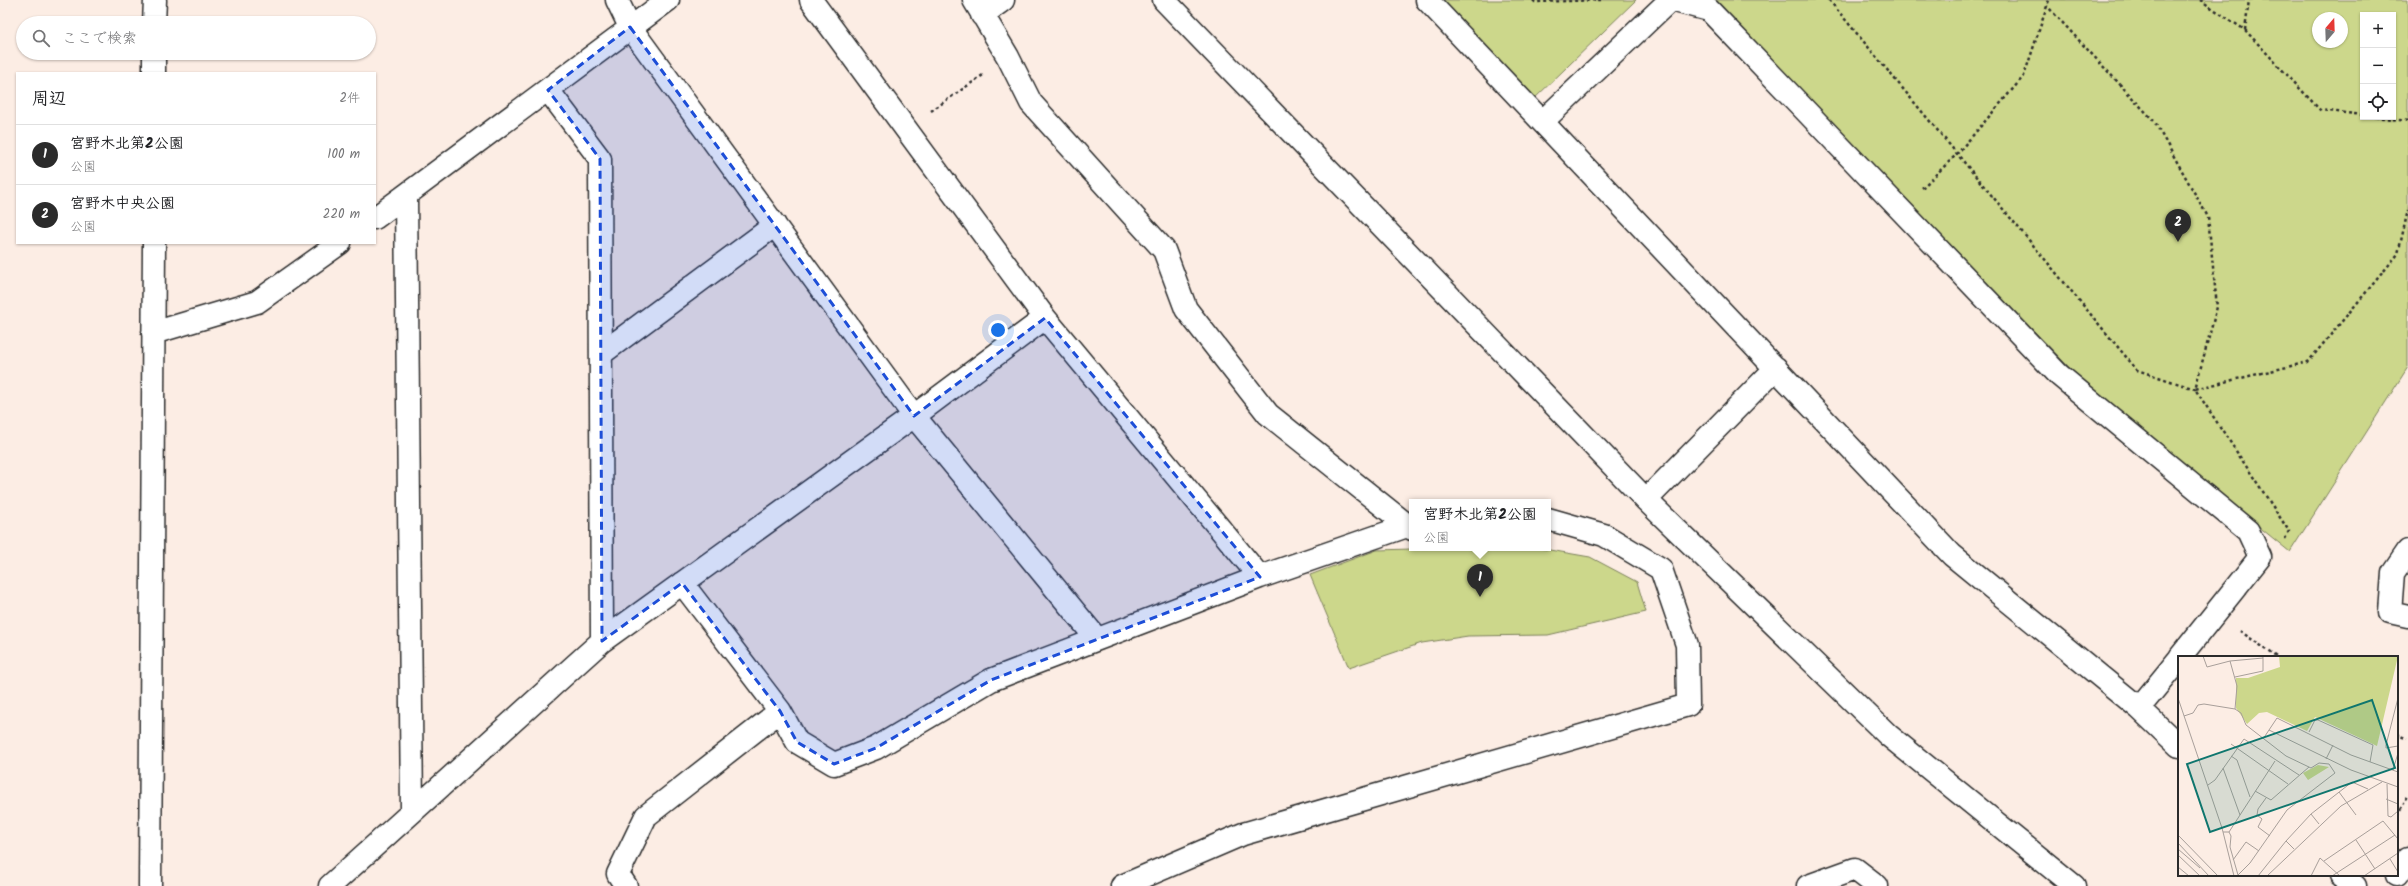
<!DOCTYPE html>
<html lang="ja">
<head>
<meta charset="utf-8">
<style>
  body { margin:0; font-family:Kalam,"Klee One",sans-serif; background:#f6f6f6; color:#202124 }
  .controls { position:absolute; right:12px; top:12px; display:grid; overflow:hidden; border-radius:0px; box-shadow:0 1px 3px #0004 }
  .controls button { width:36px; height:36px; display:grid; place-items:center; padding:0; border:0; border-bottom:1px solid #e0e0e0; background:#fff; color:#202124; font:20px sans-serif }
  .compass { position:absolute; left:2312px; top:12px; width:36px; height:36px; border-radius:50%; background:#fff; box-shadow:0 1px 3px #0004; rotate:19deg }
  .you { position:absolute; left:998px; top:330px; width:14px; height:14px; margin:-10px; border:3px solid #fff; border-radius:50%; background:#1a73e8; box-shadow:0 0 0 6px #1a73e833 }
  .badge { display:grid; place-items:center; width:26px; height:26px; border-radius:50%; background:#2b2b2b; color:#fff; font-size:13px; font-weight:700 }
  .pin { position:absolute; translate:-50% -33px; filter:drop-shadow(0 1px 2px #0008) }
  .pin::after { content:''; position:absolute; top:21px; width:14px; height:12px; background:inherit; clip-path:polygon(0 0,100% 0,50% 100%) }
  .popup { position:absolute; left:1409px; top:499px; width:142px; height:52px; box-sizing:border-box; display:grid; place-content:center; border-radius:0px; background:#fff; filter:drop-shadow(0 1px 3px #0005); font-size:13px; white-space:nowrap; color:#757577 }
  .popup b { font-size:15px; color:#202124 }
  .popup::after { content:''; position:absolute; left:50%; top:100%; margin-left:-8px; border:8px solid transparent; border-top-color:#fff }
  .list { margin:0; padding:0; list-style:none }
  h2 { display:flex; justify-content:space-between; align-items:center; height:52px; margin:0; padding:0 16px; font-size:17px }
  h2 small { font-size:13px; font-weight:400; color:#757577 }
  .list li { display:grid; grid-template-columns:26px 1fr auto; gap:12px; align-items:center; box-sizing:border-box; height:60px; padding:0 16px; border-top:1px solid #e0e0e0 }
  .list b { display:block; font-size:15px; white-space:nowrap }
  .list p { margin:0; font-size:13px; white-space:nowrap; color:#757577 }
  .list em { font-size:13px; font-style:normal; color:#757577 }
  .icon { flex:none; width:22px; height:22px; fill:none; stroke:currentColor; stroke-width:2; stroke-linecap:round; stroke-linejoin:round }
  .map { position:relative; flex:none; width:2408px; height:886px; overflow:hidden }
  .search { position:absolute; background:#fff; box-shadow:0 1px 3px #0004; left:16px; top:16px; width:360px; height:44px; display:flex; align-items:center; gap:10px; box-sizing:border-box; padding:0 14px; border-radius:22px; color:#757577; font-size:15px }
  .panel { position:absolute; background:#fff; box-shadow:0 1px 3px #0004; left:16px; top:72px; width:360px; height:172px; border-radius:0px }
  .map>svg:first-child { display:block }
  .park { fill:#ccd78b; stroke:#7c815b; fill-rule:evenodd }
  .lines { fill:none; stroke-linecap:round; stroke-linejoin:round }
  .minor-casing { stroke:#2b2b2b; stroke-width:25 }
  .path { stroke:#2b2b2b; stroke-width:2.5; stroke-dasharray:3 3; stroke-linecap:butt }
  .minor { stroke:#fff; stroke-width:22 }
  .marked { fill:#1d4ed8; fill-opacity:0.2; stroke:#1d4ed8; stroke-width:3; stroke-dasharray:8 5; stroke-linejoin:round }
  .inset-road { fill:none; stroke:#a89f9a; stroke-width:1 }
  .view { fill:#0f766e; fill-opacity:0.15; stroke:#0f766e; stroke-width:2 }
  .inset-edge { fill:none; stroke:#2b2b2b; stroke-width:2 }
</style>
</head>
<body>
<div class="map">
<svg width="2408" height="886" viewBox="0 0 2408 886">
  <rect width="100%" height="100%" fill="#fcede4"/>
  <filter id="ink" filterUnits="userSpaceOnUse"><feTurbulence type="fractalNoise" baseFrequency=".025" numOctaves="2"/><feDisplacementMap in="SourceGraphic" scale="8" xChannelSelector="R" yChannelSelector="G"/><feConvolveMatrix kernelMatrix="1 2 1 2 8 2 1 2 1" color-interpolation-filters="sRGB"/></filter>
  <g filter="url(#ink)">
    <path class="park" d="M1437,0H1636L1533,100Z
      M1714,0H2408V367L2290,552L2091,390ZM2363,15H2393V117H2363ZM2318,18H2342V42H2318Z
      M1446,548H1538L1590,557L1637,582L1646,612L1548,635L1468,636L1422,643L1349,668L1310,575L1377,550Z"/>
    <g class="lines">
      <defs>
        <path id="minor" d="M617,0L630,27L914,416L1097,639
          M811,0L1045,318L1260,577
          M974,0L1008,57L1031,103L1164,250L1186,309L1268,414L1412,529
          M1164,0L1646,500L1888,735L2074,886
          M1427,0L1952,555L2139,708L2179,746
          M1671,0L1709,10L2059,375L2248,531L2260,557L2180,657
          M982,15L1003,0
          M154,23L155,0
          M154,73V53
          M548,90L600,159L602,641
          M1543,121L1670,0
          M406,196L412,811
          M375,218L668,0
          M153,333L257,302L340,243
          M601,354L775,225
          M1646,500L1776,368
          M2408,551L2393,573L2390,612L2408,616
          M682,583L780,711L797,742L834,764L876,748L991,680L1260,577L1407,526
          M2139,708L2179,659
          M2340,875L2355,886
          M2397,875L2408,859
          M150,886L154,243
          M330,886L602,641L914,416L1045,318
          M626,886L618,874L646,816L780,711
          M1122,886L1243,834L1688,705L1687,645L1661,569L1604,535L1548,519
          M1808,886L1855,869L1877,886"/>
      </defs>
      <use href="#minor" class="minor-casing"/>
      <path class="path" d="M1533,0L1535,2L1601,0
        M1829,0L2137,370L2195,389L2217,307L2208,217L2154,121L2047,6
        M2200,0L2245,30L2320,110L2363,115
        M2245,30L2249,0
        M931,111L983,75
        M2375,117L2408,121
        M1922,188L1956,155L2024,76L2049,0
        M2285,539L2289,531L2195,389L2308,362L2398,254L2408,210
        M2240,631L2277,657
        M2397,734L2408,739
        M2397,816L2408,797"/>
      <use href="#minor" class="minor"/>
    </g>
  </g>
  <path class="marked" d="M630,27L914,416L1045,318L1260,577L991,680L876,748L834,764L797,742L780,711L682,583L602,641L600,159L548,90Z"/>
  <g transform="translate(2178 656)">
    <rect width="220" height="220" fill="#fcede4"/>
    <path d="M101,0H220L199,90L137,61L129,75L89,56L81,57L69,68L58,52V22H70L102,11ZM140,109L151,111L130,124L125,117Z" fill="#ccd78b"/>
    <path class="inset-road" d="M25,0L29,11L52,5L85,2M52,5L59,30L57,53M57,21L85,15V0M0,42L44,172L56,220M220,42L208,89V92L220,90M6,60L15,57L20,49L26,48L57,53L63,57L68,69L108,100L133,112L141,107L151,108L157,117L109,154L72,207L60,219M91,74L173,114L220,131M131,76L137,64H140L195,89L192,106M85,83L99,62L173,99L220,116M53,88L110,128M53,100L59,104L72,141M148,103L155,89M45,112L62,159M215,114L220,97M209,128L210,160L213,161L220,155M30,129L37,124L66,83L121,119M77,135L93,144L131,111M161,136L178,159M88,142L80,153L79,159L84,163L80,171L92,180M208,143L220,148M141,168L133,158L174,126L190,133M45,176H51L53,180L52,191L60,219M51,176L97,105M0,179L40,220M178,184L197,213M0,187L31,220M0,193L22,212M116,193L108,185L133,158M0,199L22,220M212,203L220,216M55,204L68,186L81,195M146,205L205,165L220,183M0,211L11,220M80,220L108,185M89,220L163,150L204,126M133,220L142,202L162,220M154,220L217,179M186,220L220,197"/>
    <path class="view" d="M194,44L217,112L32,176L9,108Z"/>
    <rect width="220" height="220" class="inset-edge"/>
  </g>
</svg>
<div class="controls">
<button>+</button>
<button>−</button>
<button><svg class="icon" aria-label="locate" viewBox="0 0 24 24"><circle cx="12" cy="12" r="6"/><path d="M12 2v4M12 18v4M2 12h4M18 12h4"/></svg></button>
</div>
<svg class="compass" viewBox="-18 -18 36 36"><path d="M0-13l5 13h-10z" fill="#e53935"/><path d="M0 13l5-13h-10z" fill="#757577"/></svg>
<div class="you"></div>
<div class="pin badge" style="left:1480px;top:597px">1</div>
<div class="popup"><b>宮野木北第2公園</b>公園</div>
<div class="pin badge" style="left:2178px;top:242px">2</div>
<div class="search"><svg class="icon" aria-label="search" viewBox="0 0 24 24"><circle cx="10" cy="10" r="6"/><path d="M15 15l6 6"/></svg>ここで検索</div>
<section class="panel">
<h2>周辺<small>2件</small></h2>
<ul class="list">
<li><span class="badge">1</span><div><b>宮野木北第2公園</b><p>公園</p></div><em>100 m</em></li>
<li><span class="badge">2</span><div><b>宮野木中央公園</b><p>公園</p></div><em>220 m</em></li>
</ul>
</section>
</div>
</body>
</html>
